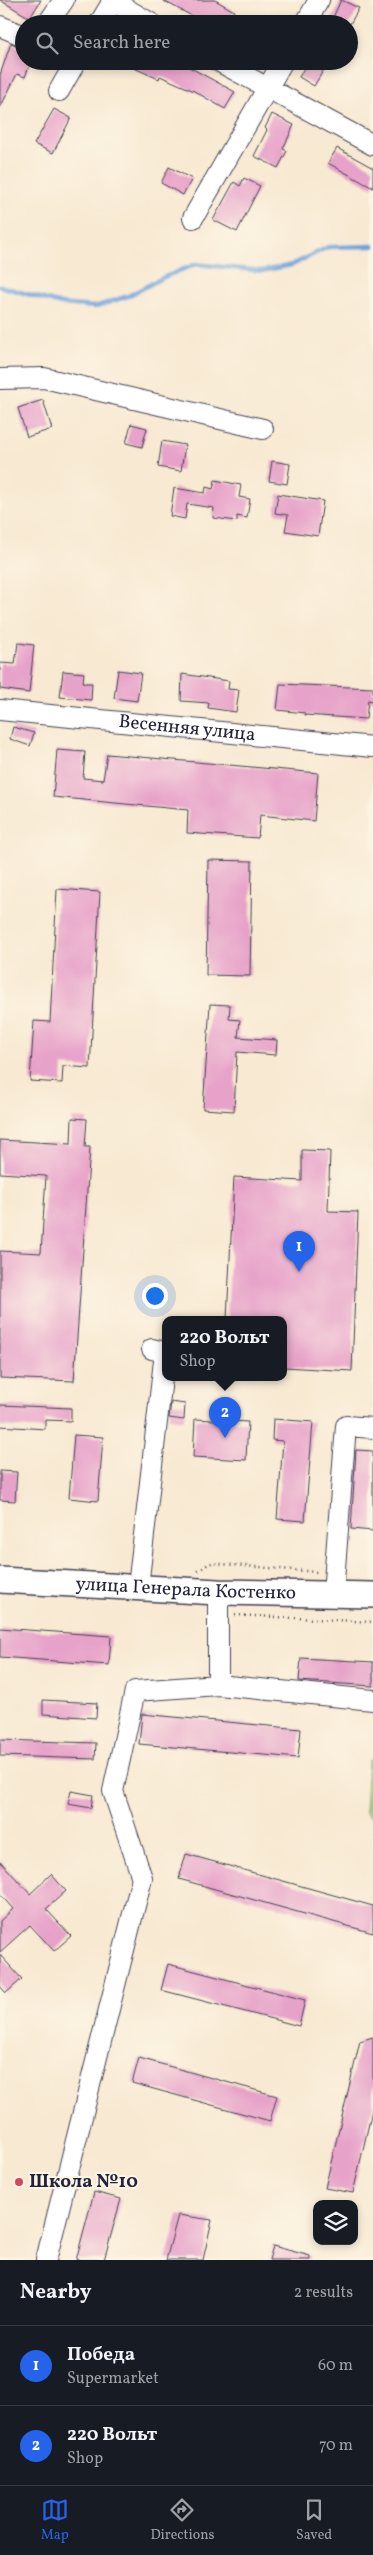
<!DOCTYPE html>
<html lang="en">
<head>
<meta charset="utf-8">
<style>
  body { margin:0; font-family:Vollkorn,serif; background:#242831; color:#f1f3f6 }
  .controls { position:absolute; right:15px; bottom:15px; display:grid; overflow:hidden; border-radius:10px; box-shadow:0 2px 8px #0003 }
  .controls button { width:45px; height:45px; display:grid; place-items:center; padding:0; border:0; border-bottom:1px solid #363941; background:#171b24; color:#f1f3f6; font:25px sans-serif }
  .you { position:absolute; left:154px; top:1295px; width:18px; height:18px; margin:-12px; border:4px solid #fff; border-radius:50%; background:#1a73e8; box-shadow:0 0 0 8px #1a73e833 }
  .badge { display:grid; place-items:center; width:32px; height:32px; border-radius:50%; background:#2563eb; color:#fff; font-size:16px; font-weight:700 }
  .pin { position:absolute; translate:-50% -41px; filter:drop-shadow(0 1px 2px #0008) }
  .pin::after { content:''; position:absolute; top:26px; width:18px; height:15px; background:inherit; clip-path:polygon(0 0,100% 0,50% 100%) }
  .popup { position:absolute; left:162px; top:1316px; width:125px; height:65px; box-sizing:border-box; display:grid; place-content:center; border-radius:10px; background:#171b24; filter:drop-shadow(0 1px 4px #0005); font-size:16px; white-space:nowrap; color:#9ea1a6 }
  .popup b { font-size:19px; color:#f1f3f6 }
  .popup::after { content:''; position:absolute; left:50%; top:100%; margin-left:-10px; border:10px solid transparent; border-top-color:#171b24 }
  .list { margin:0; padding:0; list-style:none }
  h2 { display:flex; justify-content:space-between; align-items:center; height:65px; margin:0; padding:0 20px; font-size:21px }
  h2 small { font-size:16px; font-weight:400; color:#9ea1a6 }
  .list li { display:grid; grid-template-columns:32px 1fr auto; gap:15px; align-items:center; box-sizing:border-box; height:80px; padding:0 20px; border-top:1px solid #363941 }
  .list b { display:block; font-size:19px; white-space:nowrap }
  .list p { margin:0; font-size:16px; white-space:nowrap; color:#9ea1a6 }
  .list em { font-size:16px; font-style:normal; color:#9ea1a6 }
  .icon { flex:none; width:28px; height:28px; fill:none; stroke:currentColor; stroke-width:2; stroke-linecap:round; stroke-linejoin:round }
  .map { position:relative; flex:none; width:373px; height:2260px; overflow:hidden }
  .search { position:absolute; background:#171b24; box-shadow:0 2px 8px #0003; left:15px; right:15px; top:15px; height:55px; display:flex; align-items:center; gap:12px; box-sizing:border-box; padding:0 18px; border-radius:28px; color:#9ea1a6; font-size:19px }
  .sheet { height:225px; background:#171b24 }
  nav { display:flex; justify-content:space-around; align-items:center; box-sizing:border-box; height:70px; border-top:1px solid #363941; background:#171b24; font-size:14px; color:#9ea1a6 }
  nav a { display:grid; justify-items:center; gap:2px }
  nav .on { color:#2563eb }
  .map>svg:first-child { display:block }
  .pitch { fill:#9dcc7a; stroke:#60775a }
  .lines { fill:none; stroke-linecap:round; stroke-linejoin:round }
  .stream { stroke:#70a3dc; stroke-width:4.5 }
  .building { fill:#e7a2c9 }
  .minor-casing { stroke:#424052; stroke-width:22 }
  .major-casing { stroke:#424052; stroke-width:28 }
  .path { stroke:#424052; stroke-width:2.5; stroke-dasharray:1 4; stroke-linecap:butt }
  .minor { stroke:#fff; stroke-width:20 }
  .major { stroke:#fff; stroke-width:25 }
  .poi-dot { fill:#d1495b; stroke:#fcf5e5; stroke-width:2 }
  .labels { text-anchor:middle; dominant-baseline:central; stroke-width:4; stroke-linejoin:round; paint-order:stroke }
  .street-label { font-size:19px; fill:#22223b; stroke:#fcf5e5 }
  .poi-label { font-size:19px; font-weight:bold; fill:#22223b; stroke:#fcf5e5; text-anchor:start }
</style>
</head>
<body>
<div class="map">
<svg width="373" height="2260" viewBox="0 0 373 2260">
  <rect width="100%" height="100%" fill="#fcf5e5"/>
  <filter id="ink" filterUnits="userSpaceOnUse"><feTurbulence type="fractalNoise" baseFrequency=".02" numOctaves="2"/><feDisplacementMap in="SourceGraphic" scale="10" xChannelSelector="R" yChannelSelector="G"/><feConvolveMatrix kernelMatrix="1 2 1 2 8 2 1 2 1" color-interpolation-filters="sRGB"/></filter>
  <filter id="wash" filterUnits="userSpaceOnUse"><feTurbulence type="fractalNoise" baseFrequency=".0096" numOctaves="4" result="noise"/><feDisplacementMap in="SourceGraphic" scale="20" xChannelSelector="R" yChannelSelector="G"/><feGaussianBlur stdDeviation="1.12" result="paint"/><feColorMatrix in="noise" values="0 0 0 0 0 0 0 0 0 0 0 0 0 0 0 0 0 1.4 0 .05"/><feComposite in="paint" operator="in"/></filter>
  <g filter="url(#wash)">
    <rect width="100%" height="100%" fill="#f8e9d2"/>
    <path class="pitch" d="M373,1759V1818L365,1812L368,1761Z"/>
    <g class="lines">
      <path class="stream" d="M0,286L61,304L95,307L128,296L162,278L196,264L262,271L292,265L328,247L373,246"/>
    </g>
    <g id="blocks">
      <path class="building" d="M0,0H41L30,18Z
        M162,0H215L234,11L227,24H207Z
        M341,0L359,8L350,24H330Z
        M11,43L24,48V61H31L25,77L17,74L0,108V75Z
        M118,61H178L235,92L225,109L194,91L160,76L159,79Z
        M308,61H318L326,66L314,86L299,77Z
        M54,109L71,118L53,153L34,144Z
        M272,114L294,125L283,149L287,151L278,168L254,156L267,130L265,128Z
        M337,148L373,168V188L328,163Z
        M169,167L192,179L183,195L161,183Z
        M244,178L260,186L237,232L213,220L234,182L240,186Z
        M43,400L52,429L27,437L18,408Z
        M131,424L147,428L142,447L126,443Z
        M162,441L185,445L181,471L158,467Z
        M272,461L290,464L287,484L269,481Z
        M215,480L241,485L239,497L250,499L247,518L237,516V521L213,518L214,508L187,504L185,519L170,516L174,488L205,493L206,487L213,489Z
        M278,494L323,501L318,536L285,531L288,515L275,513Z
        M18,643L34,645L29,693L0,689V663L15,664Z
        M118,670L141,673L137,701L114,698Z
        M63,671L84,673L83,683H92L91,700L60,697Z
        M182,674L229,681L228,689L239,690L236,712L208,708L209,703L181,701Z
        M280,684L373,688V701L368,700L366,719L305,715V713L277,710Z
        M13,727L34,733L30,746L10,739Z
        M57,750L85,752L83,778L103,780L107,754L318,773L314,821L260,815L258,838L187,833L188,810L53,797Z
        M208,860L252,861L250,976L206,975Z
        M57,889L100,892L90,1068L63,1066L62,1083L30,1081L34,1021L50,1022Z
        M210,1004L230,1005L229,1019L240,1020L238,1037L277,1040L276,1055L237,1052L234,1111L203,1109Z
        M72,1118L87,1119L85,1147H90L74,1381L0,1378V1251L41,1253L46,1176L0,1173V1140L71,1144Z
        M302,1150L330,1151L328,1211L358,1212L352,1371L284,1367V1319H227L234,1177L302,1181Z
        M171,1402L185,1404L184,1420L169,1418Z
        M0,1405L71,1408V1421L45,1420V1429L0,1426Z
        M195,1419L248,1422L246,1460L193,1457Z
        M273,1419L313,1422L305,1521L277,1519L283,1441L272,1440Z
        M74,1435L103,1437L98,1501L69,1498Z
        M356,1450L373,1451V1531L351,1529Z
        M0,1471L17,1472L15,1501L0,1500Z
        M0,1628L111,1636L109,1665L0,1657Z
        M301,1658L373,1662V1686L299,1681Z
        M43,1700L97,1703L96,1718L43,1714Z
        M142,1714L301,1729L298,1758L139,1744Z
        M0,1740L96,1743L95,1759L0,1756Z
        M71,1791L93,1795L91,1808L68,1804Z
        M186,1854L373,1906V1933L179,1879Z
        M0,1861L30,1894L51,1874L66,1891L46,1909L71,1936L54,1951L30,1925L0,1952V1921L13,1909L0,1894Z
        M0,1955L22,1979L6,1993L0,1986Z
        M168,1964L305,2000L299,2026L161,1990Z
        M373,2037V2106L353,2193L325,2188L360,2041Z
        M139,2058L277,2096L270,2121L132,2083Z
        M94,2192L121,2199L104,2260H76Z
        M178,2215L212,2220L203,2260H166Z
        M273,2246L310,2256V2260H269Z"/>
    </g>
  </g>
  <g filter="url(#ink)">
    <use href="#blocks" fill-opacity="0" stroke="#424052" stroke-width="1"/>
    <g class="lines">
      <defs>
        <g id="minor">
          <path d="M111,0L152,24"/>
          <path d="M47,24L64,0"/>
          <path d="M99,24L113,1"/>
          <path d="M305,24L319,0"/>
          <path d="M0,26L24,36"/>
          <path d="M218,61L373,145"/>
          <path d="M59,91L76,61"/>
          <path d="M193,218L283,61"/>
          <path d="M0,379L44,378L263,429"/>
          <path id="s1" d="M0,710L373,747"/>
          <path d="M138,1587L165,1352L152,1349"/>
          <path d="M333,1594L346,1426L373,1428"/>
          <path d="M218,1685V1592"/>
          <path d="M46,2260L142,1878L113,1791L135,1691L218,1685L373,1700"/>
        </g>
        <g id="major">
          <path id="s2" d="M0,1580L218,1592L373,1595"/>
        </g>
      </defs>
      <use href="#minor" class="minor-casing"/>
      <use href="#major" class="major-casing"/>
      <path class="path" d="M198,1571L210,1563L317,1572
        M235,1615L373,1622"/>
      <use href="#minor" class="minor"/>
      <use href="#major" class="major"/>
    </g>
  </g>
  <circle class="poi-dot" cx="19" cy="2182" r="5"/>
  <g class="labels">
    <g class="street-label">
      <text stroke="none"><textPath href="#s1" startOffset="188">Весенняя улица</textPath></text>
      <text stroke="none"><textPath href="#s2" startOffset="186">улица Генерала Костенко</textPath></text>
    </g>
    <g class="poi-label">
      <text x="29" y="2182">Школа №10</text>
    </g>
  </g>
</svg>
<div class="controls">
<button><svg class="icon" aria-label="layers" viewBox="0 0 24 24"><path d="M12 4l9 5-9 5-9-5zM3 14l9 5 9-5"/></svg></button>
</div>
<div class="you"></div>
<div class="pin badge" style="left:299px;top:1272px">1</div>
<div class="pin badge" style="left:225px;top:1438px">2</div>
<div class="popup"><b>220 Вольт</b>Shop</div>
<div class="search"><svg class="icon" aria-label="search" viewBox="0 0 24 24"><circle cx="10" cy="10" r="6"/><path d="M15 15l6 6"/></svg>Search here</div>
</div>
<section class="sheet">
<h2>Nearby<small>2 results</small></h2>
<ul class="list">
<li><span class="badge">1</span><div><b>Победа</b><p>Supermarket</p></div><em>60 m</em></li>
<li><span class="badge">2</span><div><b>220 Вольт</b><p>Shop</p></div><em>70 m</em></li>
</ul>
</section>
<nav>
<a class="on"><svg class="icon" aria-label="map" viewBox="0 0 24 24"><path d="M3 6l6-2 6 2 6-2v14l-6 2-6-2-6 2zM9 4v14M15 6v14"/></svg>Map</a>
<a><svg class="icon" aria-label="directions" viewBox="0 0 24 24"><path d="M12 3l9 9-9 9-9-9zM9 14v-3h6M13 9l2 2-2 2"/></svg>Directions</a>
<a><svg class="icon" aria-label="saved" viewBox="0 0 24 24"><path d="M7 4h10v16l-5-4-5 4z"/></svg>Saved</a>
</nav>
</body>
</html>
